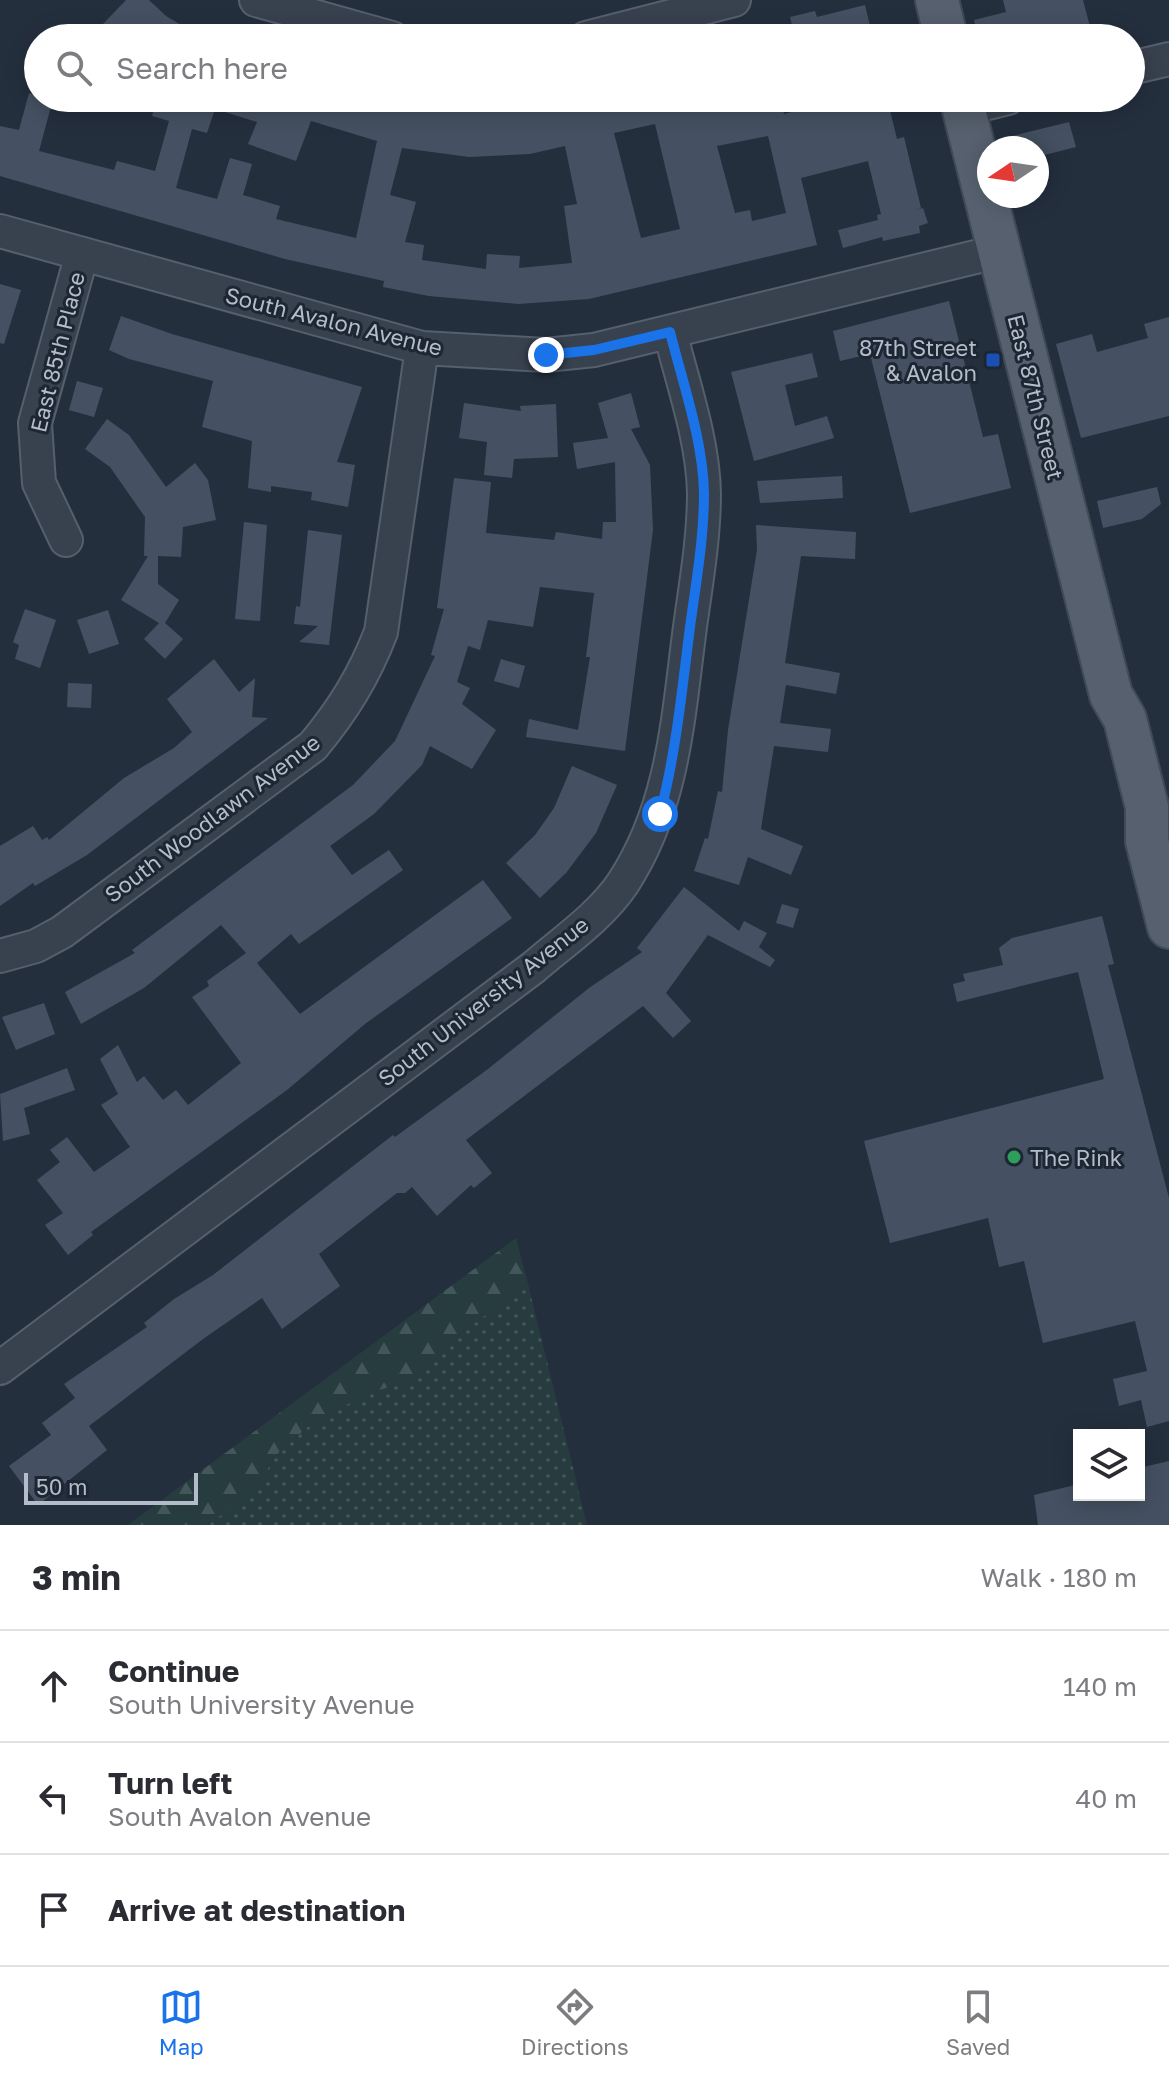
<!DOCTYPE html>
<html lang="en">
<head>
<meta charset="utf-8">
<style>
  body { margin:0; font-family:"Golos Text",sans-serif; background:#f2f2f3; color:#2b2b33 }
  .controls { position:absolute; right:24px; bottom:24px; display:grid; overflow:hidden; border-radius:0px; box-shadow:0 4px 20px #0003 }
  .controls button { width:72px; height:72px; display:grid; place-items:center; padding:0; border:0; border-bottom:2px solid #e1e1e2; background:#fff; color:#2b2b33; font:40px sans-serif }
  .compass { position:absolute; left:977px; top:136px; width:72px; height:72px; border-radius:50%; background:#fff; box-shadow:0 4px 20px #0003; rotate:257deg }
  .scale { position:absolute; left:24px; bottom:20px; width:174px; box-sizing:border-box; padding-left:8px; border:4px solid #b4bcc9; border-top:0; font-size:22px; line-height:28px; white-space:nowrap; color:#b4bcc9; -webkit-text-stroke:6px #1d2633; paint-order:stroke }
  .stop { position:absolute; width:24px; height:24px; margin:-18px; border:6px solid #1a73e8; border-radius:50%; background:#fff }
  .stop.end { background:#1a73e8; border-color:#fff; box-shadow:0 2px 8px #0008 }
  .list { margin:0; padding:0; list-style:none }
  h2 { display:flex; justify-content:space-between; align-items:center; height:104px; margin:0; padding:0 32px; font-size:34px }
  h2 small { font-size:26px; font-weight:400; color:#7c7c81 }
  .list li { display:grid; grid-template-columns:52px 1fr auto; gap:24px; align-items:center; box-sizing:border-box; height:112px; padding:0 32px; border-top:2px solid #e1e1e2 }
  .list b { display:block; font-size:30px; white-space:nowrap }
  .list p { margin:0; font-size:26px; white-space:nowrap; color:#7c7c81 }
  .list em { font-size:26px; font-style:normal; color:#7c7c81 }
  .icon { flex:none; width:44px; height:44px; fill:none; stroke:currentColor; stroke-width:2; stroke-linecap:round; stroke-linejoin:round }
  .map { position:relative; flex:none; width:1169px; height:1525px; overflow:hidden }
  .search { position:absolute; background:#fff; box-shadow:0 4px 20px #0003; left:24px; right:24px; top:24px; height:88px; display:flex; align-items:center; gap:20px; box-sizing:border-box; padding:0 28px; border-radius:44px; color:#7c7c81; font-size:30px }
  .sheet { height:440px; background:#fff }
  nav { display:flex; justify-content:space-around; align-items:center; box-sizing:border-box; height:112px; border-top:2px solid #e1e1e2; background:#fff; font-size:22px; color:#7c7c81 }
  nav a { display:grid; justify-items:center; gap:4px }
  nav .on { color:#1a73e8 }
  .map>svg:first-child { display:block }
  .grass { fill:url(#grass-dots) }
  .forest { fill:url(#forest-firs) }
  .building { fill:#455162; fill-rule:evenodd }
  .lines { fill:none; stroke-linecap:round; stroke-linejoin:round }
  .minor-casing { stroke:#565f6c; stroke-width:36 }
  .major-casing { stroke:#414a57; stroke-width:46 }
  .minor { stroke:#38414e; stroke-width:32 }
  .major { stroke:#56606e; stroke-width:42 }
  .route { stroke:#1a73e8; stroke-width:10 }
  .transit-dot { fill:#1a4fb4; stroke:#1d2633; stroke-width:3 }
  .leisure-dot { fill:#2e9e5b; stroke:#1d2633; stroke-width:3 }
  .labels { text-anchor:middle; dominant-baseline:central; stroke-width:6; stroke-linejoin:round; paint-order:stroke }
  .street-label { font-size:22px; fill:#b4bcc9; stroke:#1d2633 }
  .poi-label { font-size:22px; fill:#b4bcc9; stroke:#1d2633; text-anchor:end }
</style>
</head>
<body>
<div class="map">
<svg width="1169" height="1525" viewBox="0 0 1169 1525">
  <defs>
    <pattern id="grass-dots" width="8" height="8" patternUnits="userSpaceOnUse" patternTransform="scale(2)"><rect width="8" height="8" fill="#263c3f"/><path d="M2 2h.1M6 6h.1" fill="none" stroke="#435659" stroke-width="1.8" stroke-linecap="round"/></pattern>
    <pattern id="forest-firs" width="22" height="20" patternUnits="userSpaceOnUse" patternTransform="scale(2)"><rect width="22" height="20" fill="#263c3f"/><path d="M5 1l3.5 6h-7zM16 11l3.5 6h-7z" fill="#435659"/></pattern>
  </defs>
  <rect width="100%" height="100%" fill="#242f3e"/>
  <path class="grass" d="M528,1284L587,1525H208L263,1477L275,1456L310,1425L364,1395L420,1377L454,1338Z"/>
  <path class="forest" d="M516,1238L528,1284L454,1338L420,1377L364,1395L310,1425L275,1456L263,1477L243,1499L208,1525H128Z"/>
  <path class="building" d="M126,0H149L166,16L203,38H98L107,28L103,24Z
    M1003,0H1083L1093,38H978L974,20L1006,12Z
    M865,5L873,38H795L790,17L815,11L817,17Z
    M29,93L53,99L39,151L114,170L117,161L155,171L169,121L152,116L157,98H405L494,111V106L558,98H722L725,112L781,100L784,114L843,98H887L897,139L904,137L921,208L915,210L923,208L928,223L919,226L920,233L883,241L882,237L843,248L838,230L878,220L877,215L881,214L868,161L801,178L817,245L589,299L518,304L429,296L383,287L384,281L285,259L0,176V126L19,130ZM215,109L257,122L248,144L296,161L311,121L377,141L356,238L276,219L280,206L243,195L252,164L230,158L217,199L176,188L192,129L207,133ZM655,124L680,229L641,238L614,133ZM768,136L786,213L752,221L750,210L735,213L717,146ZM565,146L577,204L564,206L572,263L519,268L520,256L487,254L486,269L422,260L424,245L405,242L416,202L390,195L402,148L469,157L530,154Z
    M1069,122L1076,147L1037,157V148H998L996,140Z
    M0,284L21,290L4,344L0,343Z
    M949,301L983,437L998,434L1011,488L910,513L870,354L840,361L833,331Z
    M121,316L172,334L362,387L337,462L355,465L348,507L311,500L312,492L271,486V492L248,488L252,441L202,427L213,381L129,359L109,350Z
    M1169,317V416L1081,438L1056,344L1092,334L1097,352L1148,338L1144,324Z
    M812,353L818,377L785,385L795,426L827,416L834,438L754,461L731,372Z
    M77,381L103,388L94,417L69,410Z
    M631,393L640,427L631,429L650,465L653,530L625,751L526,737L529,719L578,730L590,657H586L594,593L540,587L533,627L488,620L480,650L468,646L457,682L470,688L462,704L496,730L472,769L430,746L422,765L374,814L330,846L352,875L389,850L403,870L299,944L291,934L257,963L300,1014L483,880L512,918L365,1024L287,1090L91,1232L93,1235L68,1255L45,1225L63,1213L37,1180L60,1162L50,1150L67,1137L94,1172L130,1147L101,1105L118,1094L100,1059L118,1045L137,1082L144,1076L163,1100L176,1090L188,1105L241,1063L192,997L209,986L207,981L246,953L221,925L144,988L81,1024L65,992L135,953L132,950L353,785L395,741L435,656L431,655L444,609L437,608L454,478L491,482L486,533L554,540L556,532L602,539L603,522H616L615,462L577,469L573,443L608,438L598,403Z
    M464,403L521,411L520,406L556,404L558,457L514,459L512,478L484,475L487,442L459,438Z
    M107,419L129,435L166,487L195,463L208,480L216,520L183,527L181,557L158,556V584L179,600L165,623L183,639L165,659L144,639L159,623L121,600L148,556H144L145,517L110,467L85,449Z
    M842,476L843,498L760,503L757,481Z
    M1157,487L1161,504L1142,519L1103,528L1097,501Z
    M244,522L267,525L260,621L235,619Z
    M756,525L856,532L855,559L801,556L785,663L840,673L836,694L786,685L780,723L831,729L828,752L774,746L761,829L803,846L791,875L748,857L739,885L694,871L705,838L708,839L718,791L722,792L728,730L757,550Z
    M308,530L342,535L329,645L299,642L318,626L294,624L296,606L300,607Z
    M25,609L56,620L40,668L15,659L19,645L13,642Z
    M108,610L119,644L89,654L77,620Z
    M214,659L239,692L255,678L252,717L268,718L87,855L35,886L33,883L0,906V846L33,826L42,840L47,837L49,840L124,778L174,748L192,732L167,699Z
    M501,659L525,666L519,688L494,681Z
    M68,683L92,684L91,708L67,707Z
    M572,766L617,785L596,833L566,873L540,898L506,863L535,835L554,808Z
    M684,887L739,931L744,921L767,933L759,947L775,960L770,967L708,935L666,993L691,1021L673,1038L643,1006L466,1140L492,1173L474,1188L471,1185L437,1216L412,1187L405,1193H397L319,1254L340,1286L282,1329L262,1298L203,1339L89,1426L107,1450L38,1505L9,1466L51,1435L42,1423L75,1398L64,1384L147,1327L144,1323L174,1299L213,1275L393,1135L395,1137L488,1069L589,988L642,952L637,948Z
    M782,904L799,909L793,928L776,923Z
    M1102,916L1114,964L1108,965L1169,1198V1421L1147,1427L1141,1400L1119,1406L1113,1379L1147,1371L1135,1321L1043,1343L1024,1261L999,1267L988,1218L890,1243L864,1141L1104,1079L1078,972L957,1002L953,984L965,981L963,974L1003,965L999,948L1012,938Z
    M44,1003L55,1034L16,1050L2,1017Z
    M67,1068L75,1090L24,1108L30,1134L3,1141L0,1094Z
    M1169,1461V1525H1038L1034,1495L1079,1484V1495H1139V1468Z"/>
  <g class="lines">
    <defs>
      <path id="minor" d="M256,0L392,38
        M586,38L734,0
        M1131,68L1169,59
        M964,109L1008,98
        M0,231L422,348L546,355L594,350L1000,251
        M66,540L39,483L35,423L82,254
        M0,956L36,946L62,932L313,746C343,710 364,676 381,632L422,348
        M0,1368L534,967C564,941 601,916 623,883C674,805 678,717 690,627C696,583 704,538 704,493C703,440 683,384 670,332"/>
      <path id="major" d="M937,0L946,38
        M961,98L1111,695L1125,719L1147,807V841L1169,927"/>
    </defs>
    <use href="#minor" class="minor-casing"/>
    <use href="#major" class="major-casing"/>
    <use href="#minor" class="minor"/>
    <use href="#major" class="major"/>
  </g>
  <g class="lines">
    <path class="route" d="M546,355L594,350L670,332C683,384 703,440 704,493C704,538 696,583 690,627C682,690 676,753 660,814"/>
  </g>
  <rect class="transit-dot" x="985" y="352" width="16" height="16" rx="4"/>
  <circle class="leisure-dot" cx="1014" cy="1157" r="8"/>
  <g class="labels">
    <g class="street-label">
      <text transform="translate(334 321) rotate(14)">South Avalon Avenue</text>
      <text transform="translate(57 352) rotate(-76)">East 85th Place</text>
      <text transform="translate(1036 397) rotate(76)">East 87th Street</text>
      <text transform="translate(212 818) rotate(-37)">South Woodlawn Avenue</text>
      <text transform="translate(483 1001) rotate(-38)">South University Avenue</text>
    </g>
    <g class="poi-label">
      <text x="977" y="347">87th Street<tspan x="977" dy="25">&amp; Avalon</tspan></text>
      <text x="1030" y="1157" text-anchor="start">The Rink</text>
    </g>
  </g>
</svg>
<div class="controls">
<button><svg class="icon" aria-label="layers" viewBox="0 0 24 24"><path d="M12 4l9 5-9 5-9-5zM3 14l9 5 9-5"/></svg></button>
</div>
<svg class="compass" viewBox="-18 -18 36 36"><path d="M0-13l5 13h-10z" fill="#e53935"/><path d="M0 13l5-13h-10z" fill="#7c7c81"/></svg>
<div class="scale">50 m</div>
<div class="stop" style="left:660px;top:814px"></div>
<div class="stop end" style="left:546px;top:355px"></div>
<div class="search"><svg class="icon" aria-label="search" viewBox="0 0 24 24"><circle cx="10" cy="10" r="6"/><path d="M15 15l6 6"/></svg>Search here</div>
</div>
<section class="sheet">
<h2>3 min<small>Walk · 180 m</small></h2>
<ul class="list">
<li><svg class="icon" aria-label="ahead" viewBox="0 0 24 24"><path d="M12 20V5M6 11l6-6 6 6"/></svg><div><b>Continue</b><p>South University Avenue</p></div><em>140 m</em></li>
<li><svg class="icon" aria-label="left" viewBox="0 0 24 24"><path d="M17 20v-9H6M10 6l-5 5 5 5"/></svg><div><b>Turn left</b><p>South Avalon Avenue</p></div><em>40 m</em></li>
<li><svg class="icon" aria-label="arrive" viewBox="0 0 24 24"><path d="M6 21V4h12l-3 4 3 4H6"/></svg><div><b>Arrive at destination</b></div></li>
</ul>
</section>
<nav>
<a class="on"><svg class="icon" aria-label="map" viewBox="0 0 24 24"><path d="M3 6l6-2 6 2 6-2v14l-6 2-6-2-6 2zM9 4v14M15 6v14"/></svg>Map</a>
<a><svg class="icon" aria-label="directions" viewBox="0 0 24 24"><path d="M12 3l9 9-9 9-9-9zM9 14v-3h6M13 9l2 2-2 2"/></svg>Directions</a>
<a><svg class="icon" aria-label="saved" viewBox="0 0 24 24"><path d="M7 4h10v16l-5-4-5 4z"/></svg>Saved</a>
</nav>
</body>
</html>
